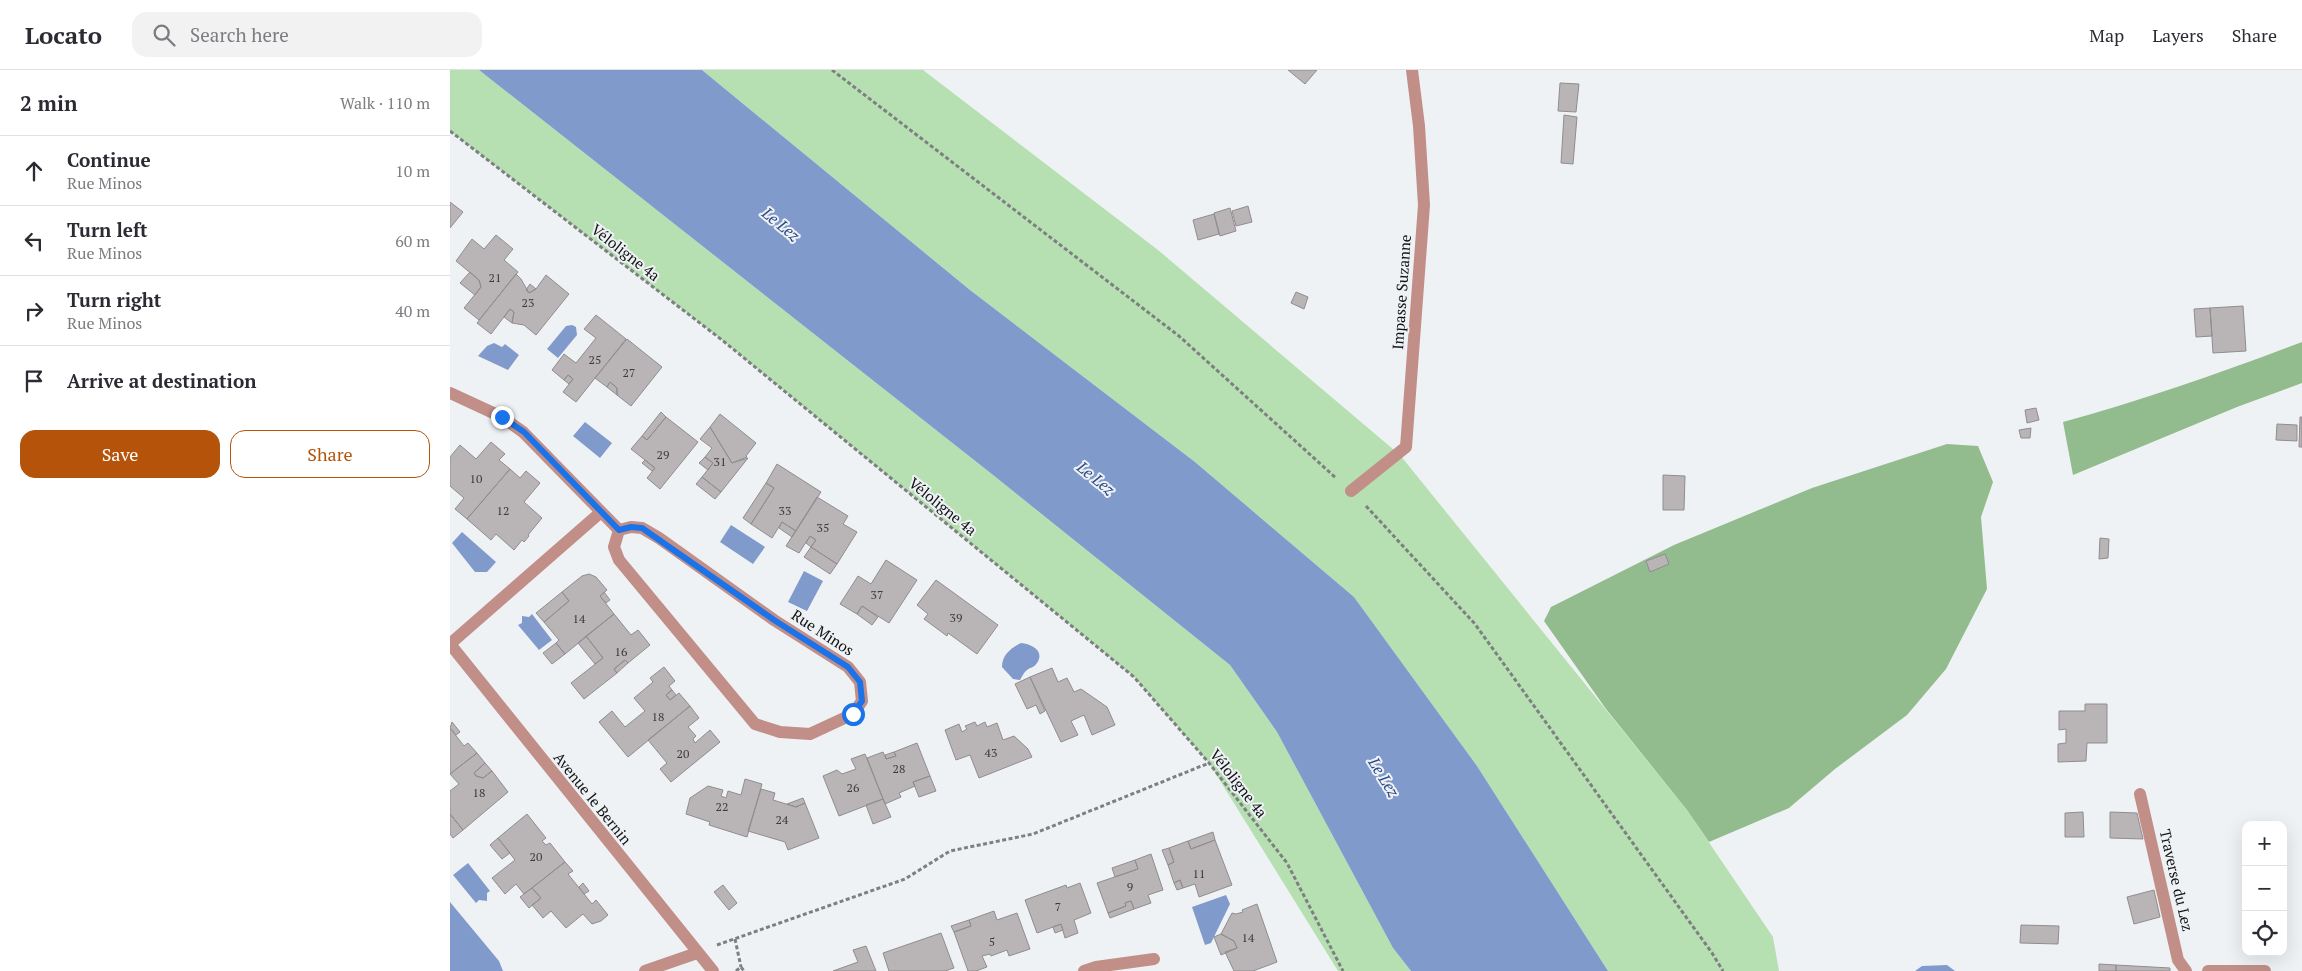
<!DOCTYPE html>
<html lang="en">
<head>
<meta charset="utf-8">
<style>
  body { margin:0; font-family:"PT Serif",serif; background:#f2f2f3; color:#2b2b33 }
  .controls { position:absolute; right:15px; bottom:15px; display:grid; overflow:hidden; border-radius:10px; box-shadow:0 5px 20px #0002 }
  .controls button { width:45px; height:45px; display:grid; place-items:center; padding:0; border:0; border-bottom:1px solid #e1e1e2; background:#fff; color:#2b2b33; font:25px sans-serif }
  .stop { position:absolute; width:15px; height:15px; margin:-11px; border:4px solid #1a73e8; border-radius:50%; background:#fff }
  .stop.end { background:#1a73e8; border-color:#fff; box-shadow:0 1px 5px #0008 }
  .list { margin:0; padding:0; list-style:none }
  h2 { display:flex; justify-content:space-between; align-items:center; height:65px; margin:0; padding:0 20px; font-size:21px }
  h2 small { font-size:16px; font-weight:400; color:#7c7c81 }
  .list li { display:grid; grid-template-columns:32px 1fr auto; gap:15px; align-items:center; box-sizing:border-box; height:70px; padding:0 20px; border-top:1px solid #e1e1e2 }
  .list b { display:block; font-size:19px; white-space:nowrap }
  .list p { margin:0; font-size:16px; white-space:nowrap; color:#7c7c81 }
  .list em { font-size:16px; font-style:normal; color:#7c7c81 }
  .actions { display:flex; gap:10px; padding:15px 20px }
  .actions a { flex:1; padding:11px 0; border:1px solid #b45309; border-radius:15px; text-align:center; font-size:18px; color:#b45309 }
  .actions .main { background:#b45309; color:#fff }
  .icon { flex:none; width:28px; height:28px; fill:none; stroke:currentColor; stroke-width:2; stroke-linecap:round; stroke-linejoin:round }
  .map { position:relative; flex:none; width:1852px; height:901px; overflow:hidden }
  header { display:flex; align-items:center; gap:30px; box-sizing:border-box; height:70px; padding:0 25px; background:#fff; border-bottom:1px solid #e1e1e2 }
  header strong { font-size:24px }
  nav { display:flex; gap:28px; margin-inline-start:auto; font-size:18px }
  .search { width:350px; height:45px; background:#f2f2f3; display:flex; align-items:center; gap:12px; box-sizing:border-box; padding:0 18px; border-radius:15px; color:#7c7c81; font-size:19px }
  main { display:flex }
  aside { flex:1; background:#fff }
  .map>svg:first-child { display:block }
  .green { fill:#b6e0b1 }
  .forest { fill:#92bc8d }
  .water { fill:#819acc }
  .building { fill:#b9b4b5; stroke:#918c8e }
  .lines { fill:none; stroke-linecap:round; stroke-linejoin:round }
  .path { stroke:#7d7f81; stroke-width:3; stroke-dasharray:4 2.5; stroke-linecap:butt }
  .lane { stroke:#c18e88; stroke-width:12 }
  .street { stroke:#c18e88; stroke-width:12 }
  .route { stroke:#1a73e8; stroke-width:6 }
  .labels { text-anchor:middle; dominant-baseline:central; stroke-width:4; stroke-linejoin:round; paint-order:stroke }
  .number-label { font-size:12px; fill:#3b3a3c }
  .street-label { font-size:15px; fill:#111213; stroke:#eff2f5 }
  .water-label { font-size:16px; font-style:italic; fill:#2b4986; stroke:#eff2f5 }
</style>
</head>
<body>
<header>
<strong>Locato</strong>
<div class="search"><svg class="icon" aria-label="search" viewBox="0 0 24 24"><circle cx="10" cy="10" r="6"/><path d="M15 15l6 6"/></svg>Search here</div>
<nav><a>Map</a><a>Layers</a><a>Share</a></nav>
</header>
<main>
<aside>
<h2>2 min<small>Walk · 110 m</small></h2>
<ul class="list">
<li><svg class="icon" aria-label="ahead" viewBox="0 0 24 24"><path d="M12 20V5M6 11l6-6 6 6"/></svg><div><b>Continue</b><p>Rue Minos</p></div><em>10 m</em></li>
<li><svg class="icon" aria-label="left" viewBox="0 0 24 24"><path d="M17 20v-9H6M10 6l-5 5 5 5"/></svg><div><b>Turn left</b><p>Rue Minos</p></div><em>60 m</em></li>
<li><svg class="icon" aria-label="right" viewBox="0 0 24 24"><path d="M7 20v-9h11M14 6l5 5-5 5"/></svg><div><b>Turn right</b><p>Rue Minos</p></div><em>40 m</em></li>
<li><svg class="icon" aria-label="arrive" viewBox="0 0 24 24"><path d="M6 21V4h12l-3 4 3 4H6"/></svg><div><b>Arrive at destination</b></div></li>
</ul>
<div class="actions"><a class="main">Save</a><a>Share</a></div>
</aside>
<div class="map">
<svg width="1852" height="901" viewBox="0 0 1852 901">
  <rect width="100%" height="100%" fill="#eff2f5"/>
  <path class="green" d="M0,0H29L538,401L780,595L827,662L943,878L961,901H888L759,693L684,607L272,270L0,61Z
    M252,0H473L708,180L950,385L1237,740L1323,867L1329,901H1158L1027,696L904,527L745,392L520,220Z"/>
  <path class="forest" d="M1852,272V313L1787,337L1623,405L1613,352C1694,330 1773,302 1852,272Z
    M1497,374L1528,376L1543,412L1531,447L1537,519L1496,599L1457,645L1385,699L1339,738L1259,772L1237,740L1156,639L1094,551L1101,537L1224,475L1362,418Z"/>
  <path class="water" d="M29,0H252L520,220L745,392L904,527L1027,696L1158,901H961L943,878L827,662L780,595L538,401Z
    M122,255L126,257L127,265L108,288L97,279L116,256Z
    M44,273L52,277L55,274L69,285L58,300L28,286L37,276Z
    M135,352L162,373L150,388L123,366Z
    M281,455L315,477L303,494L270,472Z
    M12,462L46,492L37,502H25L2,473Z
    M354,501L373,511L357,541L338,532Z
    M82,544L102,570L89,580L68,555L72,553V546L79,547Z
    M571,573C582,574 595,581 587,593C584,598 581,597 577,600C574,602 572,607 570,610L563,609L552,597C552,585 561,578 571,573Z
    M18,793L40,821L37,823V831L29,830L26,833L3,805Z
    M776,825L780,834L761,873L755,875L742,837Z
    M0,832L49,891L53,901H0Z
    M1497,895L1505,901H1465L1472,896Z"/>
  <path class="building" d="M838,0H867L855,14Z
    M1110,13L1129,14L1126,42L1108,41Z
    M1114,45L1127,47L1123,94L1111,93Z
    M0,132L13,142L0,158Z
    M798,136L802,152L786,156L782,141Z
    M780,138L786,161L770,166L764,143Z
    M764,144L769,164L748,170L743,150Z
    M46,165L63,179L54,190L68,202L29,250L14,238L31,217L29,210L6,191L22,169L34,179Z
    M20,202L29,210L31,217L25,225L10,213Z
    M66,204L71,209L79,223L86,219L96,205L119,224L86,265L74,255L62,253L64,242L60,239L41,264L27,253Z
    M80,214L86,219L79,223L76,220Z
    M846,222L858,227L854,239L841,233Z
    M1793,236L1796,281L1763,283L1760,238Z
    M1760,238L1762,266L1746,267L1744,239Z
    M60,239L64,242L62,253L54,247Z
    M146,245L176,269L126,332L113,322L123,309L118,305L114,310L102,300L114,284L126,293L146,268L134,259Z
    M177,269L212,297L181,336L167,325V318L160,312L157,317L145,308Z
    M118,305L123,309L119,314L114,310Z
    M160,312L167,318V325L157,317Z
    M1586,338L1589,350L1577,353L1575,340Z
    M211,342L216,347L197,370L192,366Z
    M270,344L306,373L296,386L297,387L282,393L260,357Z
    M216,347L248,372L210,419L197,408L205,398L181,379L192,366L197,370Z
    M1850,347H1852V377H1849Z
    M1827,354L1847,355V371L1826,370Z
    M260,357L282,393L298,388L271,422L252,407L263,393L255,387L262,378L250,369Z
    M1581,358L1580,368H1571L1569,360Z
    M41,372L55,384L49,390L60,399L17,449L5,439L14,428L0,416V387L10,375L26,389Z
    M255,387L263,393L258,400L249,393Z
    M195,390L205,398L202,401L192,393Z
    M327,394L371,422L346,461L332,452L322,468L301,454L324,418L316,413Z
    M60,399L70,408L76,401L90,413L74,432L92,448L78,465L79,466L74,472L72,470L64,480L46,464L41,470L17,449Z
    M1213,405L1235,406L1234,440H1213Z
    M252,407L271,422L265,429L246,414Z
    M316,413L324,418L301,454L293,448Z
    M367,427L398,446L393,454L407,462L387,494L361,477L366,470L360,466L349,483L336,476Z
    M332,452L346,461L342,467L329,458Z
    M360,466L366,470L361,477L356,473Z
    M1650,468L1659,469L1658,488L1649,489Z
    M361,477L387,494L380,504L354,487Z
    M1215,484L1219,494L1200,502L1196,491Z
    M436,490L467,510L439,553L412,536L407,544L390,534L408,506L421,514Z
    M139,504L146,507L157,520L150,526L164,544L115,584L106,573L109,570L94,552L119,531L112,522L132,506Z
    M486,510L548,555L527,584L498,563L497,566L474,549L478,544L467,535Z
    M112,522L119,531L94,552L86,543Z
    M154,522L160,530L156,533L150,526Z
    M412,536L428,547L422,555L407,544Z
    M164,544L181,565L188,560L200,575L178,593L175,590L164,599L167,603L134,629L121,613L153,588L136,566Z
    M136,566L153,588L145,594L128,573Z
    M106,573L115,584L102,594L93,583Z
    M175,590L178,593L167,603L164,599Z
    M214,597L225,611L219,616L222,620L216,625L220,630L229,623L240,636L178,687L149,652L162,641L175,657L195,641L184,628L203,612L200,608Z
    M602,598L608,612L617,608L624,622L631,619L657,637L665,655L642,665L634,645L621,651L628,665L611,672L580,607Z
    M580,607L595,641L590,644L586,635L577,639L565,614Z
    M222,620L226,625L220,630L216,625Z
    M1635,634H1657V673H1637L1636,691L1608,692V674L1616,673V659L1609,660V641H1635Z
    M240,636L249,648L238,657L246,666L243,669L245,673L260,660L270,672L221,712L210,699L217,693L198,670Z
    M2,652L10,662L6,665L0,658Z
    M525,652L527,656L535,652L537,657L547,653L553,670L564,666L578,679L582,687L529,708L520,685L506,690L495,660L509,654L512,662L517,659L515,656Z
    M0,658L14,676L18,673L27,683L0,704Z
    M467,673L480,706L463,712L465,716L449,723L451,727L435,734L417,688L433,682L436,689L446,686L444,682Z
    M444,682L446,686L436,689L435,685Z
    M27,683L35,693L24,703L26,706L33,708L42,701L58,722L13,760L0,744V721L9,714L0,704Z
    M415,684L433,729L389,746L373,706L387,700L392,704L406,699L401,689Z
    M35,693L42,701L33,708L26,706L24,703Z
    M480,706L486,721L469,727L463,712Z
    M295,709L312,714L297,767L259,755L260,752L236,744L240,728L258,716L273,720L271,726L276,728L278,721L291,725Z
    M311,719L325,723L323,730L346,737L355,733L369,768L338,780L335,772L298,761Z
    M353,728L355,733L346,737L337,734Z
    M433,729L441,747L423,754L416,735Z
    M1633,742L1634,767H1615V743Z
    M1660,742L1687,743L1693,769L1660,768Z
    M0,744L13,760L3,768L0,764Z
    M77,744L96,768L92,771L96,775L100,773L115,792L74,824L66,814L55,824L42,808L65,790L48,768Z
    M763,762L765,770L741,779L738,771Z
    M48,768L60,783L52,789L40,775Z
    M765,770L782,815L749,827L745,814L733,818L730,810L724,813L718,795L724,792L719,778L738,771L741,779Z
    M719,778L724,792L718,795L712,780Z
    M701,784L713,820L698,825L701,833L684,839L681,831L675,833L676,836L658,843L647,813L688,799L685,790Z
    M685,790L688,799L665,807L662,798Z
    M115,792L123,801L118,804L142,834L146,830L158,845L151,851L142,854L133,844L116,858L101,841L93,848L82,835L91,828L82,818Z
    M730,810L733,818L727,820L724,813Z
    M133,813L139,821L134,824L129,817Z
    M630,813L641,843L624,850L628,863L615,868L611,854L587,863L575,830L616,815L617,818Z
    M273,815L287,833L279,840L264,822Z
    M82,818L91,828L79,838L70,827Z
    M1704,820L1710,847L1684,854L1677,827Z
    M681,831L684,839L660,848L658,843L676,836L675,833Z
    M807,834L827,892L803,901H784L775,882L787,878L784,871L771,864L782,843L786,844L793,842L792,840Z
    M544,841L547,850L567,843L580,879L559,886L557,880L541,886L540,884L532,886L537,897L526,901H518L504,862L521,856L519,850Z
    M519,850L521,856L504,862L501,856Z
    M611,854L613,860L605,863L603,857Z
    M1571,855L1609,856L1608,874L1570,873Z
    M491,863L504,898L495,901H439L433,883Z
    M771,864L784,871L787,878L771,885L764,867Z
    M416,876L426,901H383L408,892L403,880Z
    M1649,894L1666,895V901H1649Z
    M1666,895L1720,898V901H1666Z"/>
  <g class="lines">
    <path class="path" d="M382,0L729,266L886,408
      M0,61L272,270L684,607L759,693L837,793L893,901
      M916,436L1025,554L1262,883L1273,901
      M285,869L291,897
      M267,875L455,809L500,781L583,764L759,693
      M286,901L291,897L294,901"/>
    <path class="lane" d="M1690,724L1728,890L1736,901"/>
    <path class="street" d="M0,323L52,347L73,362L169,460
      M901,421L956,377L974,135L969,56L962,0
      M151,442L0,574L263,901
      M181,457L192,458L209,468L324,550L398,597L410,612L412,631L403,644L360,664L330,662L305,654L169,490L164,477L169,460Z
      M195,901L247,883
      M634,901L646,897L704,889
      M1758,901H1815"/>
  </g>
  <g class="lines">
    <path class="route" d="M52,347L74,362L169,460L181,457L192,458L324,550L398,597L410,612L412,631L403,644"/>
  </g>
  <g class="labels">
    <g class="number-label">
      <text x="45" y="207">21</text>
      <text x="78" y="232">23</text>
      <text x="145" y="289">25</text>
      <text x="179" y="302">27</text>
      <text x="213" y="384">29</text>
      <text x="270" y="391">31</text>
      <text x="26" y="408">10</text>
      <text x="53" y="440">12</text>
      <text x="335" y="440">33</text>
      <text x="373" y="457">35</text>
      <text x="427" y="524">37</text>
      <text x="506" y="547">39</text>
      <text x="129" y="548">14</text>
      <text x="171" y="581">16</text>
      <text x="208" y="646">18</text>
      <text x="541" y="682">43</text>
      <text x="233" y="683">20</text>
      <text x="449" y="698">28</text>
      <text x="403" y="717">26</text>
      <text x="29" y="722">18</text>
      <text x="272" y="736">22</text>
      <text x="332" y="749">24</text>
      <text x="86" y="786">20</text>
      <text x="749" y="803">11</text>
      <text x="680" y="816">9</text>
      <text x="608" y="836">7</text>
      <text x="798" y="867">14</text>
      <text x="542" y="871">5</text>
    </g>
    <g class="street-label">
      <text transform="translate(176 182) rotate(38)">Véloligne 4a</text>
      <text transform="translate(951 222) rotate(-86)">Impasse Suzanne</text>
      <text transform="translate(493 436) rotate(39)">Véloligne 4a</text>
      <text transform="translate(373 562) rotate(33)">Rue Minos</text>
      <text transform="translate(789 713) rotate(52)">Véloligne 4a</text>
      <text transform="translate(143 728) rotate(51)">Avenue le Bernin</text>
      <text transform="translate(1727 810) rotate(77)">Traverse du Lez</text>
    </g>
    <g class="water-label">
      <text transform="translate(331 154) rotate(39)">Le Lez</text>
      <text transform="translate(646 408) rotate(39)">Le Lez</text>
      <text transform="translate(934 707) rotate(58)">Le Lez</text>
    </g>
  </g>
</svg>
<div class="controls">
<button>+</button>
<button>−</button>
<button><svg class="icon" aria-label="locate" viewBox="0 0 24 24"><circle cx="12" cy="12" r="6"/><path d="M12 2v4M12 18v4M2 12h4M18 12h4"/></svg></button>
</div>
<div class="stop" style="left:403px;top:644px"></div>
<div class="stop end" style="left:52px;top:347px"></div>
</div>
</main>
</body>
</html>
